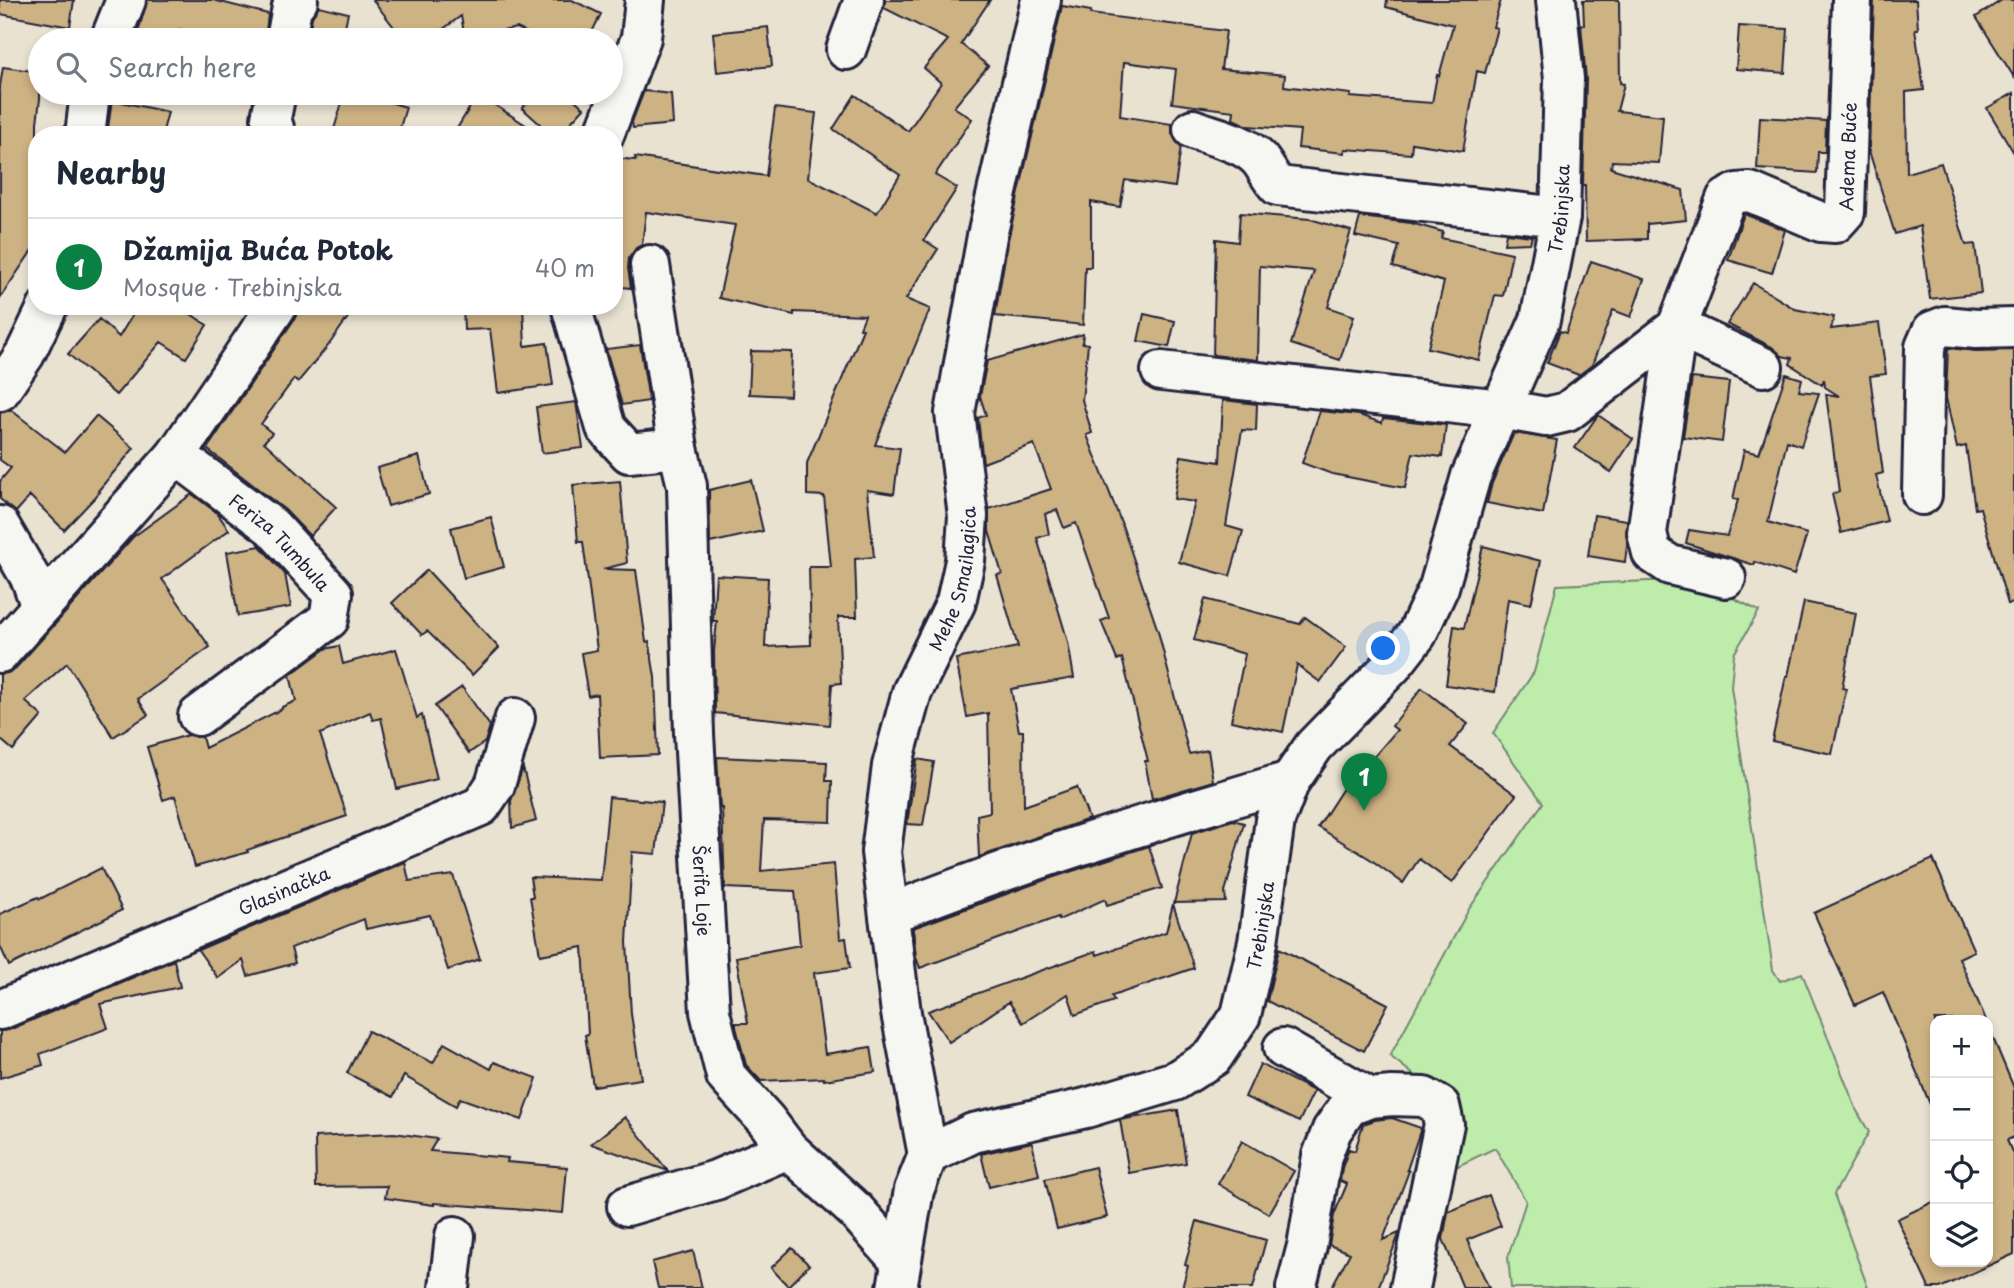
<!DOCTYPE html>
<html lang="en">
<head>
<meta charset="utf-8">
<style>
  body { margin:0; font-family:"Playpen Sans",sans-serif; background:#f2f2f3; color:#1f2937 }
  .controls { position:absolute; right:21px; bottom:21px; display:grid; overflow:hidden; border-radius:14px; box-shadow:0 4px 10px #0003 }
  .controls button { width:63px; height:63px; display:grid; place-items:center; padding:0; border:0; border-bottom:2px solid #e0e1e3; background:#fff; color:#1f2937; font:35px sans-serif }
  .you { position:absolute; left:1384px; top:649px; width:24px; height:24px; margin:-18px; border:5px solid #fff; border-radius:50%; background:#1a73e8; box-shadow:0 0 0 10px #1a73e833 }
  .badge { display:grid; place-items:center; width:46px; height:46px; border-radius:50%; background:#0b8043; color:#fff; font-size:23px; font-weight:700 }
  .pin { position:absolute; translate:-50% -58px; filter:drop-shadow(0 2px 4px #0008) }
  .pin::after { content:''; position:absolute; top:37px; width:24px; height:21px; background:inherit; clip-path:polygon(0 0,100% 0,50% 100%) }
  .list { margin:0; padding:0; list-style:none }
  h2 { display:flex; justify-content:space-between; align-items:center; height:91px; margin:0; padding:0 28px; font-size:30px }
  h2 small { font-size:23px; font-weight:400; color:#747a83 }
  .list li { display:grid; grid-template-columns:46px 1fr auto; gap:21px; align-items:center; box-sizing:border-box; height:98px; padding:0 28px; border-top:2px solid #e0e1e3 }
  .list b { display:block; font-size:26px; white-space:nowrap }
  .list p { margin:0; font-size:23px; white-space:nowrap; color:#747a83 }
  .list em { font-size:23px; font-style:normal; color:#747a83 }
  .icon { flex:none; width:38px; height:38px; fill:none; stroke:currentColor; stroke-width:2; stroke-linecap:round; stroke-linejoin:round }
  .map { position:relative; flex:none; width:2014px; height:1288px; overflow:hidden }
  .search { position:absolute; background:#fff; box-shadow:0 4px 10px #0003; left:28px; top:28px; width:595px; height:77px; display:flex; align-items:center; gap:18px; box-sizing:border-box; padding:0 24px; border-radius:38px; color:#747a83; font-size:26px }
  .panel { position:absolute; background:#fff; box-shadow:0 4px 10px #0003; left:28px; top:126px; width:595px; height:189px; border-radius:28px }
  .map>svg:first-child { display:block }
  .green { fill:#beecaa; stroke:#708772; stroke-width:2 }
  .building { fill:#cdb283; stroke:#22223b; stroke-width:2 }
  .lines { fill:none; stroke-linecap:round; stroke-linejoin:round }
  .minor-casing { stroke:#22223b; stroke-width:44 }
  .minor { stroke:#f6f6f2; stroke-width:38 }
  .labels { text-anchor:middle; dominant-baseline:central; stroke-width:7; stroke-linejoin:round; paint-order:stroke }
  .street-label { font-size:18px; fill:#22223b; stroke:#f6f6f2 }
</style>
</head>
<body>
<div class="map">
<svg width="2014" height="1288" viewBox="0 0 2014 1288">
  <rect width="100%" height="100%" fill="#eae2d1"/>
  <filter id="ink" filterUnits="userSpaceOnUse"><feTurbulence type="fractalNoise" baseFrequency=".0143" numOctaves="2"/><feDisplacementMap in="SourceGraphic" scale="14" xChannelSelector="R" yChannelSelector="G"/><feConvolveMatrix kernelMatrix="1 2 1 2 8 2 1 2 1" color-interpolation-filters="sRGB"/></filter>
  <g filter="url(#ink)">
    <path class="green" d="M1695,579L1759,611L1734,654L1731,687L1773,970L1780,981L1802,973L1857,1111L1869,1132L1834,1194L1868,1288H1511L1508,1257L1526,1201L1495,1148L1433,1178L1447,1101L1390,1056L1469,909L1543,803L1493,733L1534,672L1557,585Z"/>
    <path class="building" d="M0,0H74L70,27L0,14Z
      M147,0H213L268,14L265,40H223L179,29L177,38L163,34V40H136Z
      M373,0H572L601,14L588,40H542L517,28L465,38L461,16L428,40H404Z
      M885,0H990L961,44L988,66L954,107L972,119L935,175L957,188L924,240L938,249L906,299L930,309L875,445L900,448L894,494L867,490L874,557L855,559L857,617H838L841,683L832,684L829,725L715,713L714,651L717,621H713L716,575L768,578L765,647L811,645L809,567H831L824,496L807,495V463L863,329L860,328L865,315L794,312V315L719,298L735,225L646,212L642,245L636,248L629,258L628,268L631,288L614,286V158L636,160L635,157L766,176L775,108L816,113L808,178L877,213L900,175L833,129L855,95L908,131L941,83L924,68L948,40L884,8Z
      M1387,0H1501L1493,27L1497,28L1485,73L1477,71L1463,151L1412,143L1411,154L1345,149L1344,153L1298,148L1300,130L1248,126L1233,119L1234,111L1172,103L1176,69L1124,62L1120,116L1172,124V134L1181,146L1175,187L1125,180L1120,207L1091,202V267H1085L1083,325L995,316L1008,240L1062,6L1091,11L1090,14L1226,31L1221,69L1285,75L1284,86L1351,94L1350,97L1432,103L1437,75L1439,76L1453,25L1386,7Z
      M1583,0H1619L1620,83L1624,84L1617,111L1663,116L1659,163L1612,161L1611,168L1683,190L1686,220L1647,224V239L1586,241L1585,185H1583L1586,79L1581,25H1584Z
      M1874,0H1916L1918,29H1915L1924,90L1906,92L1907,173L1941,163L1966,245L1975,244L1981,293L1930,299L1920,226L1895,234L1869,151Z
      M2002,0H2014V77L1976,17Z
      M319,6L348,13L342,40H308L312,17Z
      M1739,26L1788,29L1785,73L1736,69Z
      M768,27L772,66L717,72L713,33Z
      M3,67L40,72V99L37,123V243L0,298V86Z
      M644,91L671,94L673,124L633,128L632,122Z
      M345,93H359L406,107L398,135H353L334,129Z
      M536,93H567L584,108L561,133L551,134L522,108Z
      M2014,93V153L1987,108Z
      M478,94L541,135H453Z
      M112,100L168,112L162,135H107Z
      M1760,117L1826,121L1825,152H1818L1817,173L1757,169Z
      M1240,213L1310,219L1351,231L1328,307L1354,316L1340,360L1291,344L1314,271L1260,266L1258,360L1213,355L1216,239L1238,242Z
      M1744,214L1785,230L1772,273L1728,260Z
      M1360,217L1411,223L1443,232L1441,238L1512,253L1503,296L1495,295L1479,360L1428,348L1444,282L1393,267L1399,246L1355,236Z
      M1506,233L1532,236L1530,243L1504,244Z
      M1591,261L1644,279L1631,317L1613,310L1592,365L1579,375L1547,363L1560,331L1566,333Z
      M1753,283L1795,309L1834,317L1831,329L1879,323L1886,374L1870,376L1883,473L1876,475L1887,521L1841,533L1832,494L1839,492L1826,394L1839,396L1825,387L1824,379L1822,385L1790,364L1792,358L1782,356L1772,347L1727,324Z
      M138,306H179L207,325L186,358L161,342L116,395L68,354L99,319L119,337Z
      M299,306H356L328,346L298,382L294,379L261,424L272,433L264,442L336,507L310,536L285,510L207,449L295,318Z
      M463,306H523L525,346L547,343L553,385L498,393L490,329L464,330Z
      M1144,314L1175,321L1169,347L1138,341Z
      M1083,334L1082,343L1088,344L1082,400L1092,433L1087,435L1121,522L1158,631L1189,754L1208,750L1213,781L1152,799L1145,761H1148L1122,658L1117,660L1101,621L1109,618L1076,523L1064,528L1057,510L1045,514L1049,534L1037,538L1068,642L1074,678L1011,689L1019,731H1023L1024,806L1077,787L1089,819L979,857L977,815L990,812L988,713L967,717L956,659L1018,647L997,575L1002,574L989,531V509L1051,489L1034,444L983,463L978,418L986,415L980,396L987,361Z
      M640,345L649,401L622,405L606,349Z
      M1948,348L1976,351L2014,350V603L2008,604L1980,508L1975,509L1966,446L1957,448L1946,398Z
      M751,351L792,352L790,396L749,394Z
      M1786,374L1802,379L1799,391L1819,393L1801,446L1787,441L1768,522L1807,534L1794,575L1755,562L1754,565L1686,543L1689,530L1727,536L1738,500L1733,499L1744,450L1759,454Z
      M1692,378L1729,382L1722,442L1683,437Z
      M1223,400L1257,404L1256,431L1242,430L1226,526L1243,531L1230,576L1179,562L1195,502L1174,499L1181,456L1220,462Z
      M576,402L583,448L542,453L536,407Z
      M11,410L65,452L96,416L134,448L98,491L100,492L64,530L30,496L16,512L0,499V481L11,468L0,460V413Z
      M1320,411L1359,415L1382,423L1383,418L1446,425L1442,457L1413,453L1405,488L1332,474L1302,463Z
      M1598,415L1633,439L1611,472L1575,448Z
      M1514,433L1557,440L1543,514L1487,503L1492,483Z
      M419,456L429,494L388,506L377,468Z
      M751,480L763,531L710,543L709,490Z
      M620,481L627,563L603,569L636,570L646,642L649,641L655,677L658,755L600,758L597,694L588,696L581,653L597,650L583,542H578L573,485Z
      M192,494L217,513L229,530L162,579L210,647L138,699L148,715L113,737L67,663L25,701L42,716L13,750L0,739V674L8,673L16,668L133,537Z
      M1594,515L1627,520V545L1625,562L1588,556Z
      M491,517L504,567L464,578L451,528Z
      M260,546L285,574L291,607L238,616L227,552Z
      M1483,546L1541,561L1531,604L1508,599L1495,692L1446,685L1454,626L1464,628Z
      M427,570L499,648L472,675L427,631L422,635L392,603Z
      M1205,599L1300,624L1305,617L1346,647L1320,682L1297,665L1283,732L1231,721L1245,654L1194,640Z
      M1804,602L1856,613L1842,688L1846,689L1832,754L1772,741L1786,676H1788Z
      M339,646L343,664L396,649L417,718L422,715L437,779L397,789L381,718L373,720L370,712L320,734L347,816L247,850L248,852L195,867L175,796L163,800L147,747L188,735L202,737L205,748L282,709V707L296,701L290,675L325,649Z
      M462,687L490,726L485,742L469,753L435,706Z
      M1422,688L1468,724L1450,746L1516,795L1452,883L1419,859L1403,883L1370,859L1318,827L1360,762L1366,766L1397,730L1392,726Z
      M717,757L827,762L826,781H832L831,822L764,820L761,871L834,864L840,939L846,938L850,968L814,973L825,1054L871,1047L875,1072L824,1080V1078L761,1081L746,1065L736,1027V1023H748L736,957L800,945L795,891L725,888L722,808H720Z
      M917,759L934,762L923,825L907,824Z
      M523,768L536,821L512,828L511,801Z
      M609,797L662,802L656,854L632,852L627,942L631,1014L641,1079L593,1086L585,1035L588,1034L583,947L540,955L530,897H533L530,877L601,880Z
      M1233,820L1244,823L1225,892L1226,902L1174,903L1192,833Z
      M1149,846L1162,888L1107,905L1105,899L1059,920L1058,917L920,968L916,957L913,928L1045,880Z
      M1933,859L1974,951L1959,958L1986,1020H1935V1116L1883,992L1855,1005L1814,913Z
      M405,862L409,881L453,875L480,959L448,970L430,915L366,929L364,919L291,948L295,963L248,976L243,960L218,978L198,950Z
      M101,868L122,910L9,966L0,946V914L38,897L40,899Z
      M1173,904L1194,968L1112,996L1114,1001L1075,1015L1068,994L1023,1023L1009,1002L949,1042L928,1011L1096,951L1097,955L1166,932Z
      M1279,948L1388,1004L1364,1051L1267,1001Z
      M174,960L180,987L100,1004L108,1028L40,1054L43,1065L0,1078V1031L9,1030Z
      M1988,1026L2014,1088V1137L2007,1140L2014,1157V1254L1940,1288H1929L1897,1219L1935,1201V1262H1988Z
      M368,1031L433,1063L444,1043L491,1069L494,1062L537,1078L522,1120L460,1098L456,1106L404,1076L393,1097L347,1073Z
      M1260,1064L1314,1091L1299,1122L1245,1097Z
      M1178,1110L1186,1163L1129,1173L1120,1120Z
      M625,1117L668,1171L591,1144Z
      M1392,1118L1421,1128L1407,1170L1409,1171L1383,1240L1399,1233L1398,1237L1378,1288H1331L1350,1253L1329,1245L1334,1215L1347,1184L1340,1181L1342,1168L1349,1149L1355,1151L1363,1124L1375,1120Z
      M394,1133L437,1139L430,1151L508,1158L507,1162L567,1167L563,1213L434,1203V1205L385,1198L387,1186L316,1187L315,1137Z
      M1242,1141L1294,1171L1269,1214L1218,1184Z
      M1032,1142L1039,1175L989,1187L981,1154Z
      M1095,1167L1107,1217L1057,1229L1045,1179Z
      M1489,1195L1501,1226L1467,1240L1489,1288H1463L1443,1239L1448,1212Z
      M1197,1221L1266,1240L1253,1288H1182L1188,1266L1185,1265Z
      M792,1248L809,1265L788,1286L771,1268Z
      M693,1251L702,1288H658L652,1262Z"/>
    <g class="lines">
      <defs>
        <g id="minor">
          <path d="M110,40L126,0"/>
          <path d="M286,40L292,7L298,0"/>
          <path d="M846,50L864,0"/>
          <path d="M276,93L271,118L276,135"/>
          <path d="M1193,129C1214,137 1243,142 1259,159C1266,167 1270,178 1278,186L1560,217"/>
          <path d="M85,135L90,93"/>
          <path d="M604,135L641,38L645,0"/>
          <path d="M650,265L678,448"/>
          <path id="s1" d="M571,306L606,428L629,453L678,448L687,486L694,734L710,1012L726,1076L766,1120L788,1149L856,1211L901,1262"/>
          <path d="M1677,327L1763,367"/>
          <path d="M1161,371L1501,409L1546,417L1567,412L1677,327"/>
          <path d="M0,391L25,354L48,306"/>
          <path id="s2" d="M176,455L272,527L333,594L329,619L198,716"/>
          <path d="M1922,495L1925,347L1932,331L1945,326L1976,329L2014,328"/>
          <path d="M0,526L31,579L41,607"/>
          <path id="s3" d="M1726,578L1670,565L1652,553L1647,533L1677,327L1726,199L1737,193L1750,192L1821,222L1835,223L1845,212L1852,0"/>
          <path d="M0,653L176,455L277,306"/>
          <path d="M889,914C1020,862 1155,820 1290,781"/>
          <path id="s4" d="M0,1010L481,806L495,785L515,718"/>
          <path d="M1283,1048L1370,1098"/>
          <path id="s5" d="M928,1155L901,1013L881,852L892,766L912,692L956,602L965,561L968,516L955,413L987,236L1041,0"/>
          <path d="M627,1206L716,1180L788,1149"/>
          <path d="M449,1288L455,1236"/>
          <path id="s6" d="M897,1288L914,1190L928,1155L973,1133L1086,1108L1175,1081L1213,1057L1241,1015L1258,942L1275,820L1290,781L1314,746L1392,666L1417,634L1439,587L1471,476L1540,320L1560,217L1564,79L1556,0"/>
          <path d="M1296,1288L1307,1246L1322,1156L1332,1130L1349,1106L1370,1098L1392,1096L1424,1097L1440,1106L1444,1124L1410,1288"/>
        </g>
      </defs>
      <use href="#minor" class="minor-casing"/>
      <use href="#minor" class="minor"/>
    </g>
  </g>
  <g class="labels">
    <g class="street-label">
      <text stroke="none"><textPath href="#s3" startOffset="632">Adema Buće</textPath></text>
      <text stroke="none"><textPath href="#s6" startOffset="1377">Trebinjska</textPath></text>
      <text stroke="none"><textPath href="#s2" startOffset="136">Feriza Tumbula</textPath></text>
      <text stroke="none"><textPath href="#s5" startOffset="592">Mehe Smailagića</textPath></text>
      <text stroke="none"><textPath href="#s4" startOffset="308">Glasinačka</textPath></text>
      <text stroke="none"><textPath href="#s1" startOffset="654">Šerifa Loje</textPath></text>
      <text stroke="none"><textPath href="#s6" startOffset="583">Trebinjska</textPath></text>
    </g>
  </g>
</svg>
<div class="controls">
<button>+</button>
<button>−</button>
<button><svg class="icon" aria-label="locate" viewBox="0 0 24 24"><circle cx="12" cy="12" r="6"/><path d="M12 2v4M12 18v4M2 12h4M18 12h4"/></svg></button>
<button><svg class="icon" aria-label="layers" viewBox="0 0 24 24"><path d="M12 4l9 5-9 5-9-5zM3 14l9 5 9-5"/></svg></button>
</div>
<div class="you"></div>
<div class="pin badge" style="left:1364px;top:811px">1</div>
<div class="search"><svg class="icon" aria-label="search" viewBox="0 0 24 24"><circle cx="10" cy="10" r="6"/><path d="M15 15l6 6"/></svg>Search here</div>
<section class="panel">
<h2>Nearby<small></small></h2>
<ul class="list">
<li><span class="badge">1</span><div><b>Džamija Buća Potok</b><p>Mosque · Trebinjska</p></div><em>40 m</em></li>
</ul>
</section>
</div>
</body>
</html>
